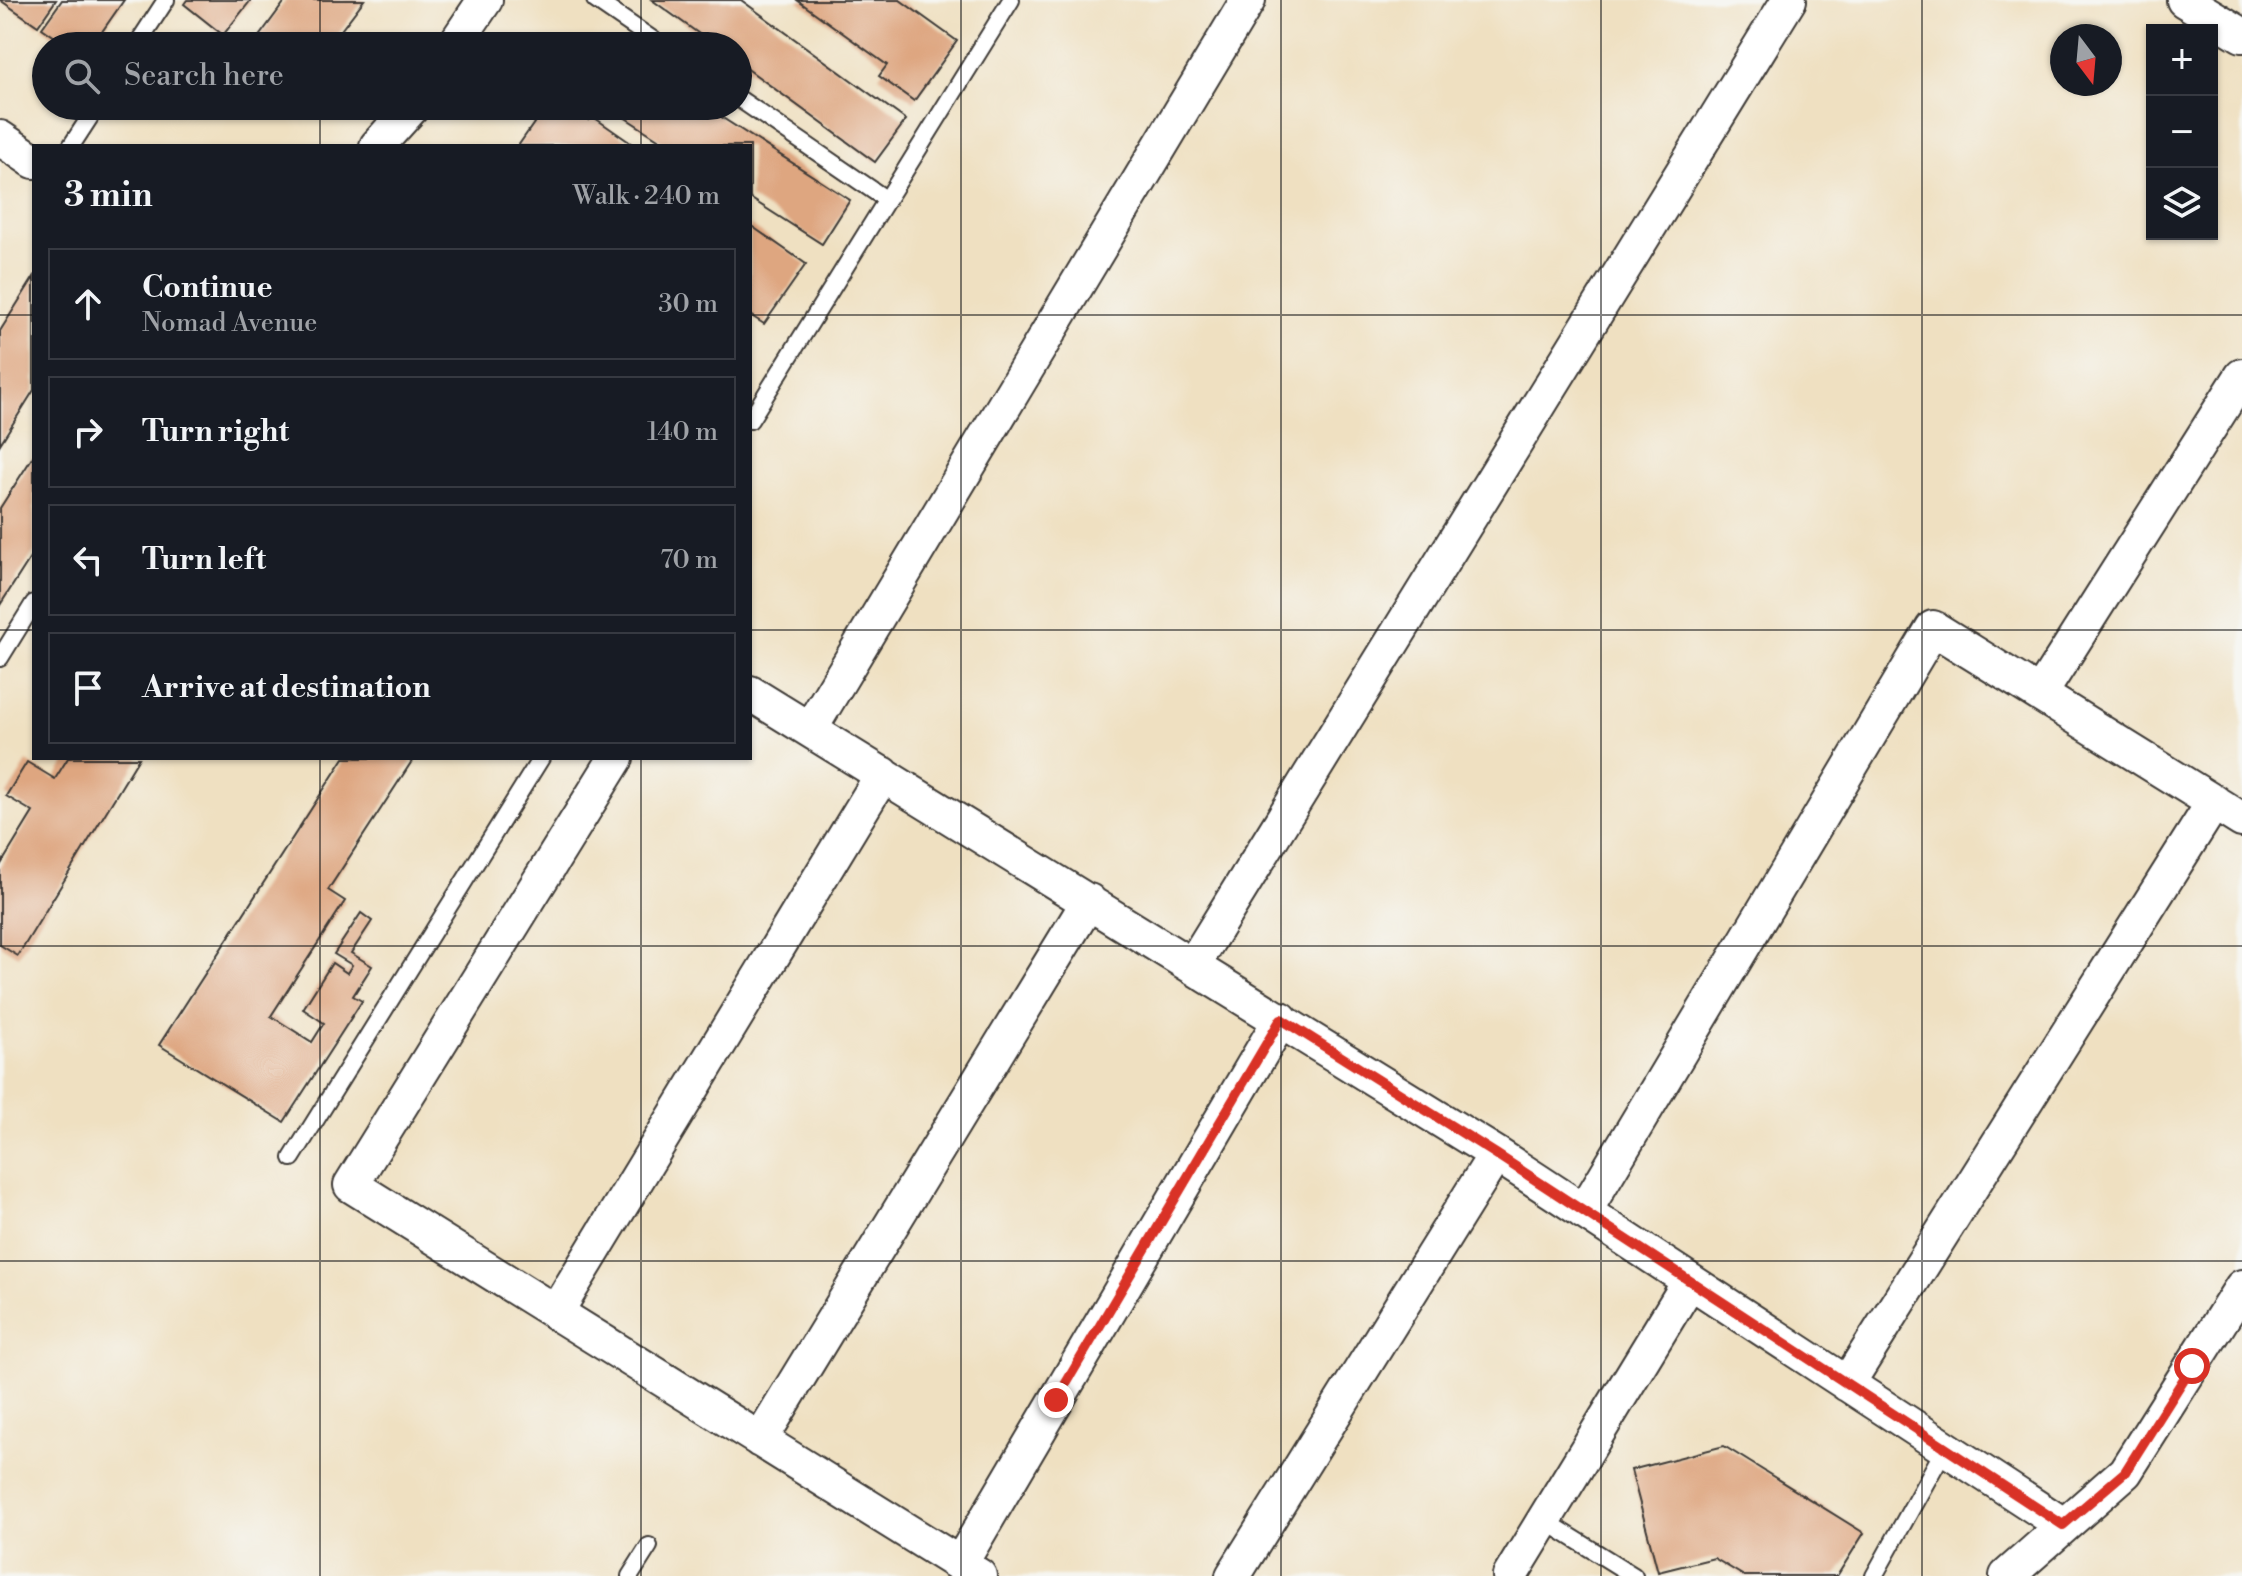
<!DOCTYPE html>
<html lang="en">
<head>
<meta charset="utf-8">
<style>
  body { margin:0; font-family:"Libre Bodoni",serif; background:#242831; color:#f1f3f6 }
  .controls { position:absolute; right:24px; top:24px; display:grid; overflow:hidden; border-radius:0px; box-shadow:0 2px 6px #0004 }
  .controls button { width:72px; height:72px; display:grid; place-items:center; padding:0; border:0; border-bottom:2px solid #363941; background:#171b24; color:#f1f3f6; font:40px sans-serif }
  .compass { position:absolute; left:2050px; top:24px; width:72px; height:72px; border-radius:50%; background:#171b24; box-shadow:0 2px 6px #0004; rotate:164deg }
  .stop { position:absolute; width:24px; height:24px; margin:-18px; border:6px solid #d93025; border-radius:50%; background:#fff }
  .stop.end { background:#d93025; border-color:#fff; box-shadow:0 2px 8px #0008 }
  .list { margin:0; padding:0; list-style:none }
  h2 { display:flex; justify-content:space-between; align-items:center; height:104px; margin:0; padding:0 32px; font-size:34px }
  h2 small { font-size:26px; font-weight:400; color:#9ea1a6 }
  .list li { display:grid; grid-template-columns:52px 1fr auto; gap:24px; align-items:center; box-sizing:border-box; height:112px; margin:0 16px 16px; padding:0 16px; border:2px solid #363941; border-radius:0px }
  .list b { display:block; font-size:30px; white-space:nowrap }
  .list p { margin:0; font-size:26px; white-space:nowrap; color:#9ea1a6 }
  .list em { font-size:26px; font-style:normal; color:#9ea1a6 }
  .icon { flex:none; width:44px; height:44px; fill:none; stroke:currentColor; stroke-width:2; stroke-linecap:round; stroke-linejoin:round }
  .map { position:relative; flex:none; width:2242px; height:1576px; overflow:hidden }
  .search { position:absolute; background:#171b24; box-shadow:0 2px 6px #0004; left:32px; top:32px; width:720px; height:88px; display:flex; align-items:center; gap:20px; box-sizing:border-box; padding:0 28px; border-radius:44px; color:#9ea1a6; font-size:30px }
  .panel { position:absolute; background:#171b24; box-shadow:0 2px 6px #0004; left:32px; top:144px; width:720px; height:616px; border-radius:0px }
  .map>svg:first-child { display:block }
  .building { fill:#dea680 }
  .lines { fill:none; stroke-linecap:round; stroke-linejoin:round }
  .service-casing { stroke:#3c3935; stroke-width:20 }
  .minor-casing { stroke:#3c3935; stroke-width:38 }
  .service { stroke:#fff; stroke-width:16 }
  .minor { stroke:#fff; stroke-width:34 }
  .route { stroke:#d93025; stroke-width:10 }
  .grid { fill:none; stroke:#1c1c1c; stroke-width:2; stroke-opacity:0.55 }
</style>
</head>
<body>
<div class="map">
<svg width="2242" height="1576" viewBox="0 0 2242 1576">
  <rect width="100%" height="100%" fill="#f6f6f2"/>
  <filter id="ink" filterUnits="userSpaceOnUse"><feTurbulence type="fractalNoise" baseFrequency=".0125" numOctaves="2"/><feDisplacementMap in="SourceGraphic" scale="16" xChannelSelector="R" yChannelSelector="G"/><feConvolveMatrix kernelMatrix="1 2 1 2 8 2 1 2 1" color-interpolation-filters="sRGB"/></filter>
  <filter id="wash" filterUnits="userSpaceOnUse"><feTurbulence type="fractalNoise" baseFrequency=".006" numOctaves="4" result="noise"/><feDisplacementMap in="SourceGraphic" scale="32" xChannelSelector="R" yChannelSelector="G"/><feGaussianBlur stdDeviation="1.8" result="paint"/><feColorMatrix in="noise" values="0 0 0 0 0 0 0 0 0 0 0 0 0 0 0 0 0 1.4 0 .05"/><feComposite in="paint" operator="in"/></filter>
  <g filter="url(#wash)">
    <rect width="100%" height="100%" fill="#efe0c1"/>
    <g id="blocks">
      <path class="building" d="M0,0H56L38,26Z
        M62,0H124L92,46H68L42,28Z
        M187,0H251L223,35L184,4Z
        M286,0H364L329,46H252Z
        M652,0H741L906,120L875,162L738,62V46H716Z
        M797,0H900L957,41L914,101L879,76L887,65Z
        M546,106H570L589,120L592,116L635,146H518Z
        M607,106H704L850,200L822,244L750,198V146H669Z
        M750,225L806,264L764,324L750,315Z
        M34,277V390L0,444V331Z
        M34,455V552L0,605V508Z
        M68,758H139L18,956L0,945V866L33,812L6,796L27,762L55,779Z
        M344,758H414L328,890L345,901L271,1016L312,1042L324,1023L303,1009L332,963L347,973L352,965L334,954L361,913L372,921L351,953L372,966L353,996L362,1001L284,1122L159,1045Z
        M1724,1446L1864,1533L1837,1576H1744L1714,1558L1658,1572L1631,1470Z"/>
    </g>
  </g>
  <g filter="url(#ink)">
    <use href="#blocks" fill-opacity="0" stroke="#3c3935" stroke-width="2"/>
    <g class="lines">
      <defs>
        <path id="service" d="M595,0L662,46
          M136,46L166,0
          M738,98L887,200
          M71,146L97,106
          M750,420L1011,0
          M0,658L34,603
          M292,1158L541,758
          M1544,1520L1634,1576
          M630,1576L649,1546
          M1874,1576L1945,1448"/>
        <path id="minor" d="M2184,0L2242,35
          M454,46L485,0
          M0,138L34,161
          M377,146L413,106
          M750,693L1496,1154L2063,1525
          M2040,694L2242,376
          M810,729L1248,0
          M616,758L351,1185L979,1576
          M1193,965L1789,0
          M1584,1212L1933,628L2242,820
          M556,1312L883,774
          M1847,1384L2214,802
          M760,1440L1089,901
          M960,1564L1281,1019
          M1233,1576L1496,1154
          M1510,1576L1690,1281
          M2007,1576L2125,1472L2242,1287"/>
      </defs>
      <use href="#service" class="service-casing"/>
      <use href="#minor" class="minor-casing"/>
      <use href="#service" class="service"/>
      <use href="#minor" class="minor"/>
    </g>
  </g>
  <g class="lines" filter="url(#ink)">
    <path class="route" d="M1056,1400L1281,1019L1496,1154L2063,1525L2125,1472L2192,1366"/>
  </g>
  <path class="grid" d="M320,0V46M641,0V46M961,0V1576M1281,0V1576M1601,0V1576M1922,0V1576M320,106V146M641,106V146M0,315H34M750,315H2242M0,630H34M750,630H2242M320,758V1576M641,758V1576M0,946H2242M0,1261H2242"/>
</svg>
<div class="controls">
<button>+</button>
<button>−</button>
<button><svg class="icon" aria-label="layers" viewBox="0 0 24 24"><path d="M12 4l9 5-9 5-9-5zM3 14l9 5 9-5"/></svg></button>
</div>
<svg class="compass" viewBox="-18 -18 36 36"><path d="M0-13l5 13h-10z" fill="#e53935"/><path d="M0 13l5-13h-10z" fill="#9ea1a6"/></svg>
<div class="stop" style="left:2192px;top:1366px"></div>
<div class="stop end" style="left:1056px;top:1400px"></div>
<div class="search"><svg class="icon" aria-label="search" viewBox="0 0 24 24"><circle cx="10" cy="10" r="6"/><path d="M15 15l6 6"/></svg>Search here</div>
<section class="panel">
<h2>3 min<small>Walk · 240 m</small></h2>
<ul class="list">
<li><svg class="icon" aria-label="ahead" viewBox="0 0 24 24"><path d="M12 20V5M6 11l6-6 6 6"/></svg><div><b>Continue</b><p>Nomad Avenue</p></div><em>30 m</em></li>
<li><svg class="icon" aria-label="right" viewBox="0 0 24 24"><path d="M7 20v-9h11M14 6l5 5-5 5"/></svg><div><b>Turn right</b></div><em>140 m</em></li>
<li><svg class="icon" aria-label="left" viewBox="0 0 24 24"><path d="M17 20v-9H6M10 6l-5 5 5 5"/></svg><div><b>Turn left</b></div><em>70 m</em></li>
<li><svg class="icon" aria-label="arrive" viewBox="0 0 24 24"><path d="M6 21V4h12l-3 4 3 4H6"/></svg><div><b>Arrive at destination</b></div></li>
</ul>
</section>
</div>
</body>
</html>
